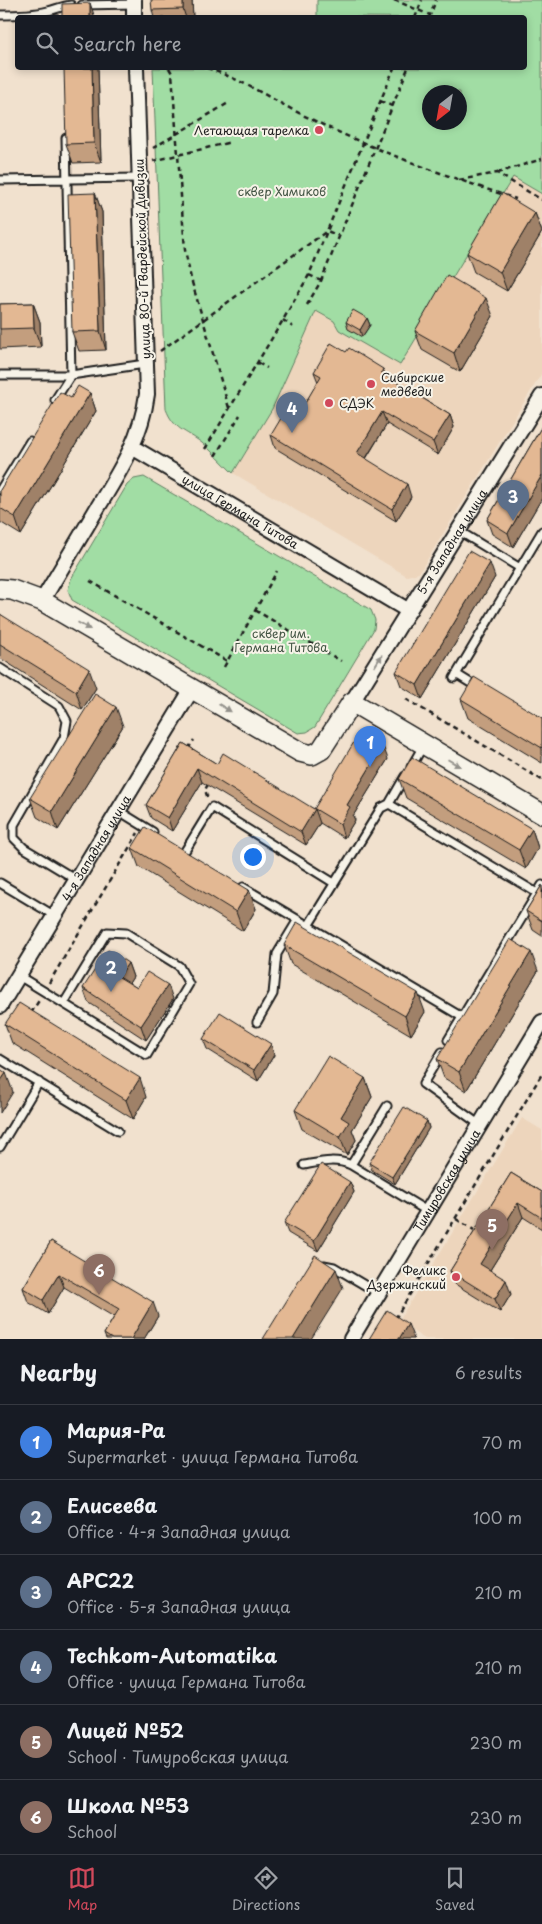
<!DOCTYPE html>
<html lang="en">
<head>
<meta charset="utf-8">
<style>
  body { margin:0; font-family:"Playpen Sans",sans-serif; background:#242831; color:#f1f3f6 }
  .compass { position:absolute; left:422px; top:85px; width:45px; height:45px; border-radius:50%; background:#171b24; box-shadow:0 2px 8px #0003; rotate:211deg }
  .you { position:absolute; left:252px; top:856px; width:18px; height:18px; margin:-12px; border:4px solid #fff; border-radius:50%; background:#1a73e8; box-shadow:0 0 0 8px #1a73e833 }
  .badge { display:grid; place-items:center; width:32px; height:32px; border-radius:50%; background:#d1495b; color:#fff; font-size:16px; font-weight:700 }
  .pin { position:absolute; translate:-50% -41px; filter:drop-shadow(0 1px 2px #0008) }
  .pin::after { content:''; position:absolute; top:26px; width:18px; height:15px; background:inherit; clip-path:polygon(0 0,100% 0,50% 100%) }
  .list { margin:0; padding:0; list-style:none }
  h2 { display:flex; justify-content:space-between; align-items:center; height:65px; margin:0; padding:0 20px; font-size:21px }
  h2 small { font-size:16px; font-weight:400; color:#9ea1a6 }
  .list li { display:grid; grid-template-columns:32px 1fr auto; gap:15px; align-items:center; box-sizing:border-box; height:75px; padding:0 20px; border-top:1px solid #363941 }
  .list b { display:block; font-size:19px; white-space:nowrap }
  .list p { margin:0; font-size:16px; white-space:nowrap; color:#9ea1a6 }
  .list em { font-size:16px; font-style:normal; color:#9ea1a6 }
  .icon { flex:none; width:28px; height:28px; fill:none; stroke:currentColor; stroke-width:2; stroke-linecap:round; stroke-linejoin:round }
  .map { position:relative; flex:none; width:542px; height:1339px; overflow:hidden }
  .search { position:absolute; background:#171b24; box-shadow:0 2px 8px #0003; left:15px; right:15px; top:15px; height:55px; display:flex; align-items:center; gap:12px; box-sizing:border-box; padding:0 18px; border-radius:5px; color:#9ea1a6; font-size:19px }
  .sheet { height:515px; background:#171b24 }
  nav { display:flex; justify-content:space-around; align-items:center; box-sizing:border-box; height:70px; border-top:1px solid #363941; background:#171b24; font-size:14px; color:#9ea1a6 }
  nav a { display:grid; justify-items:center; gap:2px }
  nav .on { color:#d1495b }
  .map>svg:first-child { display:block }
  .built { fill:#edd5bc }
  .green { fill:#a1dda4; stroke:#5e7c60; fill-rule:evenodd }
  .lines { fill:none; stroke-linecap:round; stroke-linejoin:round }
  .lane-casing { stroke:#1c1c1c; stroke-width:11 }
  .street-casing { stroke:#1c1c1c; stroke-width:18 }
  .secondary-casing { stroke:#1c1c1c; stroke-width:22 }
  .path { stroke:#1c1c1c; stroke-width:2.5; stroke-dasharray:5 4; stroke-linecap:butt }
  .lane { stroke:#f7f3e8; stroke-width:7 }
  .street { stroke:#f7f3e8; stroke-width:14 }
  .secondary { stroke:#f7f3e8; stroke-width:19 }
  .wall { fill:#c39e7e; stroke:#1c1c1c }
  .shaded-wall { fill:#9f8167; stroke:#1c1c1c }
  .building { fill:#e3b893; stroke:#1c1c1c }
  .oneway { fill:#94928c }
  .poi-dot { fill:#d1495b; stroke:#f7f3e8; stroke-width:2 }
  .labels { text-anchor:middle; dominant-baseline:central; stroke-width:4; stroke-linejoin:round; paint-order:stroke }
  .poi-label { font-size:12px; fill:#1c1c1c; stroke:#f7f3e8; text-anchor:end }
  .park-label { font-size:12px; fill:#445645; stroke:#f7f3e8 }
  .street-label { font-size:12px; fill:#1c1c1c; stroke:#f7f3e8 }
</style>
</head>
<body>
<div class="map">
<svg width="542" height="1339" viewBox="0 0 542 1339">
  <rect width="100%" height="100%" fill="#f1e1ce"/>
  <filter id="ink" filterUnits="userSpaceOnUse"><feTurbulence type="fractalNoise" baseFrequency=".02" numOctaves="2"/><feDisplacementMap in="SourceGraphic" scale="10" xChannelSelector="R" yChannelSelector="G"/><feConvolveMatrix kernelMatrix="1 2 1 2 8 2 1 2 1" color-interpolation-filters="sRGB"/></filter>
  <g filter="url(#ink)">
    <path class="built" d="M513,177L542,194V373L419,573L407,576L233,473L272,409L316,311L334,321L339,330L400,365Z
      M522,1118L542,1130V1339H425L398,1322Z"/>
    <path class="green" d="M317,0H542V194L513,177L400,365L339,330L334,321L316,311L272,409L233,473C223,463 213,452 202,443C185,430 174,430 166,409L153,68H524V18L317,17ZM430,92H460V122H430Z
      M144,477L371,610L375,620L374,629L315,727L307,732L298,733L72,600L68,590L71,579L127,485L134,479Z"/>
    <g class="lines">
      <defs>
        <path id="lane" d="M82,5L134,4
          M0,15C16,15 32,15 48,11C56,9 63,6 71,5
          M0,180L139,178
          M0,375H71L66,138
          M55,400L71,375L145,364
          M0,490L30,441
          M459,531L520,568
          M0,668L59,706L67,721L64,738L14,825V838L24,848L77,880
          M456,674L477,687
          M454,678L542,531
          M411,767L423,746
          M389,804L537,893
          M119,811L153,832
          M185,851L212,807L334,883
          M0,883L55,916
          M243,887L462,1017L448,1040
          M308,926L381,808L389,804L405,776
          M19,976L147,1055L189,984L179,966L126,933L107,932L64,1003
          M462,1017L542,885
          M257,1022L273,994L277,954L297,921
          M442,1052L423,1084L480,1125
          M0,1059L118,1131
          M0,1147L39,1082
          M304,1165C321,1162 335,1158 351,1165L427,1211
          M351,1165L387,1106
          M324,1265L334,1267L378,1293"/>
        <g id="street">
          <path d="M134,0V18"/>
          <path id="s1" d="M132,447L409,611"/>
          <path d="M42,601C60,571 77,542 95,512C118,474 141,440 147,394L136,68"/>
          <path id="s2" d="M352,702L542,396"/>
          <path id="s3" d="M0,1006L192,689"/>
          <path id="s4" d="M351,1339L542,1022"/>
        </g>
        <path id="secondary" d="M0,589L12,590L42,601L300,752L312,755L321,750L352,702L542,814"/>
      </defs>
      <use href="#lane" class="lane-casing"/>
      <use href="#street" class="street-casing"/>
      <use href="#secondary" class="secondary-casing"/>
      <path class="path" d="M394,0L430,15
        M415,18L422,0
        M429,18L436,0
        M169,68L172,73L185,250L191,279L229,408
        M207,68C244,80 277,103 313,120C378,152 447,176 516,199
        M380,101L392,106
        M153,148L230,102
        M153,161L231,142
        M497,173L542,159
        M459,180L497,173L542,200
        M309,275L321,281
        M307,305L321,281L408,68
        M283,320L293,327
        M160,351L327,231L339,236
        M258,363L267,368
        M205,449L283,320L309,275L394,68
        M215,456L240,415
        M90,581L227,661
        M255,610L341,661
        M224,667L277,571
        M406,699L542,780
        M188,749L194,740
        M208,784L205,790L208,799
        M49,983L138,833
        M31,1013L40,999
        M456,1219L474,1230
        M395,1319L542,1074"/>
      <use href="#lane" class="lane"/>
      <use href="#street" class="street"/>
      <use href="#secondary" class="secondary"/>
    </g>
    <path class="wall" d="M192,0L193,18H154L152,10Z
      M98,68L101,162L73,163L66,144Z
      M95,193L102,212L106,350L79,351L72,332Z
      M535,213L542,232L507,291L474,272L467,253Z
      M33,303L40,322L41,347L0,349V304Z
      M493,316L460,372L422,350L415,331Z
      M367,318L370,325L362,337L348,329L346,322Z
      M314,372L386,376L450,415L454,427L438,455L387,424L366,459L411,497L396,521L275,448L271,435L297,417L318,382Z
      M90,393L96,411L21,535L0,522V490Z
      M542,426V498L513,547L492,534L487,520Z
      M495,577L422,699L401,686L396,672Z
      M0,614L96,688L82,710L0,658Z
      M461,699L542,718V763L468,718Z
      M123,726L58,830L37,817L30,798Z
      M183,743L217,764L314,809L388,759L353,816L355,820L344,838L320,823L306,845L202,782L172,831L151,818L146,805Z
      M399,779L532,829L538,848L526,869L406,798Z
      M132,848L249,890L256,909L243,931L139,867Z
      M542,885V936L533,930L526,911Z
      M284,945L425,1012L411,1035L291,964Z
      M128,963L133,977L129,983L137,988L173,999L146,1040L88,1002L83,988Z
      M538,971L466,1091L444,1078L437,1059Z
      M5,1024L146,1097L133,1119L12,1043Z
      M203,1039L271,1044L274,1055L258,1081L207,1049Z
      M365,1078L372,1097L352,1130L356,1140L347,1155L302,1129L295,1110Z
      M427,1121L429,1128L395,1184L372,1170L369,1163Z
      M511,1173L542,1192V1229L523,1217L490,1270L511,1294L500,1312L455,1284L450,1271Z
      M350,1182L354,1192L318,1251L288,1233L284,1223Z
      M51,1241L158,1316L144,1339H106L104,1334L114,1317L64,1287L48,1314L28,1302L23,1288Z"/>
    <path class="shaded-wall" d="M183,0H192L193,18H186L183,9Z
      M90,3L95,18H90Z
      M92,68H98L101,162L94,143Z
      M95,193L102,212L106,350L100,331Z
      M535,213L542,232L507,291L500,272Z
      M486,298L493,316L460,372L454,353Z
      M33,303L40,322L41,347L34,328Z
      M367,318L370,325L362,337L360,330Z
      M383,369L388,381L381,373Z
      M90,393L96,411L21,535L15,517Z
      M382,412L387,424L361,466L357,453Z
      M450,415L454,427L438,455L433,442Z
      M542,475V498L513,547L508,533Z
      M407,484L411,497L396,521L392,509Z
      M490,563L495,577L422,699L417,685Z
      M89,669L96,688L82,710L76,691Z
      M116,707L123,726L58,830L52,811Z
      M383,746L388,759L353,816L355,820L344,838L340,824L347,805Z
      M197,768L202,782L172,831L168,818Z
      M315,809L320,823L306,845L301,832Z
      M532,829L538,848L526,869L519,850Z
      M249,890L256,909L243,931L236,912Z
      M531,952L538,971L466,1091L459,1072Z
      M128,963L133,977L124,991L119,977Z
      M168,985L173,999L146,1040L141,1026Z
      M418,993L425,1012L411,1035L405,1016Z
      M271,1044L274,1055L258,1081L254,1070Z
      M6,1073L13,1092L0,1113V1082Z
      M140,1078L146,1097L133,1119L126,1100Z
      M365,1078L372,1097L352,1130L356,1140L347,1155L340,1137L341,1117Z
      M427,1121L429,1128L395,1184L392,1177Z
      M350,1182L354,1192L318,1251L314,1241Z
      M518,1203L523,1217L485,1278L480,1264Z
      M336,1269L343,1288L311,1339H293Z
      M59,1274L64,1287L48,1314L43,1300Z
      M506,1280L511,1294L500,1312L495,1299Z
      M153,1302L158,1316L144,1339H131Z
      M408,1324L414,1339H399Z"/>
    <path class="building" d="M151,0H183V9L152,10Z
      M90,3V18H62V4Z
      M64,68H92L94,143L66,144Z
      M95,193L100,331L72,332L68,194Z
      M502,193L535,213L500,272L467,253Z
      M447,275L486,298L454,353L415,331Z
      M33,303L34,328L0,329V304Z
      M353,310L367,318L360,330L346,322Z
      M331,343L346,352L349,348L383,369L381,373L450,415L433,442L382,412L357,453L407,484L392,509L271,435L286,410L297,417L321,376L314,372Z
      M78,386L90,393L15,517L0,508V490L60,392L71,398Z
      M542,426V475L508,533L487,520Z
      M469,551L490,563L417,685L396,672Z
      M0,614L89,669L76,691L0,644Z
      M474,677L542,718V748L461,699Z
      M95,694L116,707L52,811L30,798Z
      M360,732L383,746L347,805L350,807L340,824L315,809L301,832L197,768L168,818L146,805L183,743L217,764L223,753L314,809Z
      M412,757L532,829L519,850L399,779Z
      M145,827L249,890L236,912L132,848Z
      M542,885V921L526,911Z
      M297,922L418,993L405,1016L284,945Z
      M510,939L531,952L459,1072L437,1059Z
      M108,950L128,963L119,977L137,988L147,972L168,985L141,1026L83,988Z
      M19,1003L140,1078L126,1100L5,1024Z
      M220,1012L271,1044L254,1070L203,1039Z
      M328,1056L365,1078L341,1117L349,1122L340,1137L295,1110Z
      M0,1069L6,1073L0,1082Z
      M404,1107L427,1121L392,1177L369,1163Z
      M321,1164L350,1182L314,1241L284,1223Z
      M511,1173L542,1192V1218L518,1203L480,1264L506,1280L495,1299L450,1271Z
      M51,1241L153,1302L131,1339H112L104,1334L119,1309L59,1274L43,1300L23,1288Z
      M315,1255L336,1269L293,1339H263Z
      M387,1310L408,1324L399,1339H369Z"/>
    <defs><path id="oneway-solid" d="M-6-.8H1V-3.2L6.5 0L1 3.2V.8H-6Z" transform="scale(1.25)"/></defs>
    <g class="oneway">
      <use href="#oneway-solid" transform="translate(84 626) rotate(30)"/>
      <use href="#oneway-solid" transform="translate(378 661) rotate(-58)"/>
      <use href="#oneway-solid" transform="translate(225 708) rotate(31)"/>
      <use href="#oneway-solid" transform="translate(454 763) rotate(30)"/>
    </g>
  </g>
  <g class="poi-dot">
    <circle cx="319" cy="130" r="5"/>
    <circle cx="371" cy="384" r="5"/>
    <circle cx="329" cy="403" r="5"/>
    <circle cx="456" cy="1277" r="5"/>
  </g>
  <g class="labels">
    <g class="poi-label">
      <text x="309" y="130">Летающая тарелка</text>
      <text x="381" y="377" text-anchor="start">Сибирские<tspan x="381" dy="14">медведи</tspan></text>
      <text x="339" y="403" text-anchor="start">СДЭК</text>
      <text x="446" y="1270">Феликс<tspan x="446" dy="14">Дзержинский</tspan></text>
    </g>
    <g class="park-label">
      <text x="282" y="191">сквер Химиков</text>
      <text x="281" y="633">сквер им.<tspan x="281" dy="14">Германа Титова</tspan></text>
    </g>
    <g class="street-label">
      <text transform="translate(142 259) rotate(-92)">улица 80-й Гвардейской Дивизии</text>
      <text stroke="none"><textPath href="#s1" startOffset="126">улица Германа Титова</textPath></text>
      <text stroke="none"><textPath href="#s2" startOffset="189">5-я Западная улица</textPath></text>
      <text stroke="none"><textPath href="#s3" startOffset="185">4-я Западная улица</textPath></text>
      <text stroke="none"><textPath href="#s4" startOffset="185">Тимуровская улица</textPath></text>
    </g>
  </g>
</svg>
<svg class="compass" viewBox="-18 -18 36 36"><path d="M0-13l5 13h-10z" fill="#e53935"/><path d="M0 13l5-13h-10z" fill="#9ea1a6"/></svg>
<div class="you"></div>
<div class="pin badge" style="left:370px;top:767px;background:#3f7fe0">1</div>
<div class="pin badge" style="left:111px;top:992px;background:#5c6f8a">2</div>
<div class="pin badge" style="left:513px;top:521px;background:#5c6f8a">3</div>
<div class="pin badge" style="left:292px;top:433px;background:#5c6f8a">4</div>
<div class="pin badge" style="left:492px;top:1250px;background:#8d6e63">5</div>
<div class="pin badge" style="left:99px;top:1295px;background:#8d6e63">6</div>
<div class="search"><svg class="icon" aria-label="search" viewBox="0 0 24 24"><circle cx="10" cy="10" r="6"/><path d="M15 15l6 6"/></svg>Search here</div>
</div>
<section class="sheet">
<h2>Nearby<small>6 results</small></h2>
<ul class="list">
<li><span class="badge" style="background:#3f7fe0">1</span><div><b>Мария-Ра</b><p>Supermarket · улица Германа Титова</p></div><em>70 m</em></li>
<li><span class="badge" style="background:#5c6f8a">2</span><div><b>Елисеева</b><p>Office · 4-я Западная улица</p></div><em>100 m</em></li>
<li><span class="badge" style="background:#5c6f8a">3</span><div><b>АРС22</b><p>Office · 5-я Западная улица</p></div><em>210 m</em></li>
<li><span class="badge" style="background:#5c6f8a">4</span><div><b>Techkom-Automatika</b><p>Office · улица Германа Титова</p></div><em>210 m</em></li>
<li><span class="badge" style="background:#8d6e63">5</span><div><b>Лицей №52</b><p>School · Тимуровская улица</p></div><em>230 m</em></li>
<li><span class="badge" style="background:#8d6e63">6</span><div><b>Школа №53</b><p>School</p></div><em>230 m</em></li>
</ul>
</section>
<nav>
<a class="on"><svg class="icon" aria-label="map" viewBox="0 0 24 24"><path d="M3 6l6-2 6 2 6-2v14l-6 2-6-2-6 2zM9 4v14M15 6v14"/></svg>Map</a>
<a><svg class="icon" aria-label="directions" viewBox="0 0 24 24"><path d="M12 3l9 9-9 9-9-9zM9 14v-3h6M13 9l2 2-2 2"/></svg>Directions</a>
<a><svg class="icon" aria-label="saved" viewBox="0 0 24 24"><path d="M7 4h10v16l-5-4-5 4z"/></svg>Saved</a>
</nav>
</body>
</html>
